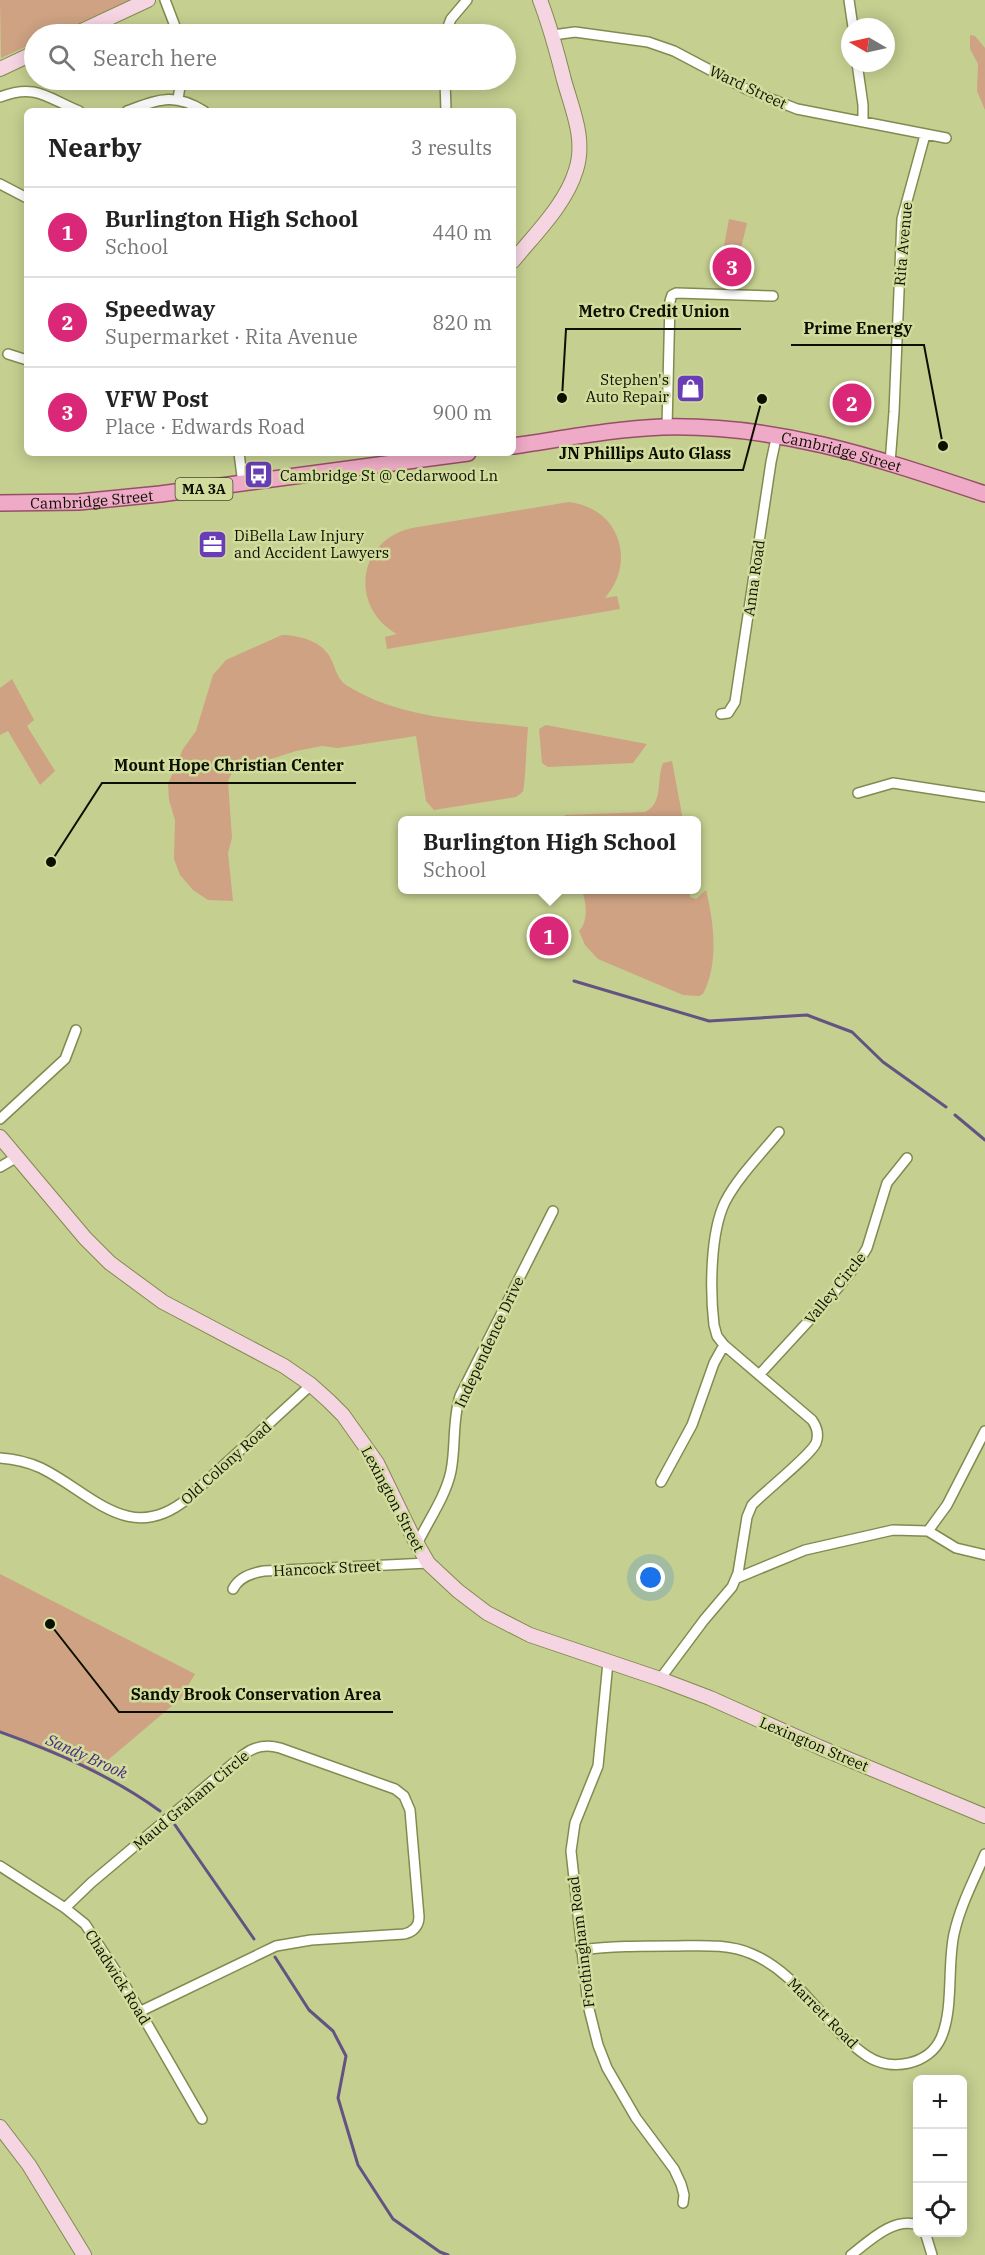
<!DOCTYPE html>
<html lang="en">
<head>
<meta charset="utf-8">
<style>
  body { margin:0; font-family:"IBM Plex Serif",serif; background:#f6f6f6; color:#222 }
  .controls { position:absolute; right:18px; bottom:18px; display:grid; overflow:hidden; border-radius:9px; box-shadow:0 3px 15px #0003 }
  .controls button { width:54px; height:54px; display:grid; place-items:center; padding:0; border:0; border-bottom:2px solid #e0e0e0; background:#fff; color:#222; font:30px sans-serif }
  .compass { position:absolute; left:841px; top:18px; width:54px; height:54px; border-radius:50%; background:#fff; box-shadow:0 3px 15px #0003; rotate:279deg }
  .you { position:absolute; left:651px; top:1578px; width:21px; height:21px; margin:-15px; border:4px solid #fff; border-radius:50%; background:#1a73e8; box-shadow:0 0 0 9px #1a73e833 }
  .badge { display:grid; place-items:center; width:39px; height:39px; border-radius:50%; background:#db2777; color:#fff; font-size:20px; font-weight:700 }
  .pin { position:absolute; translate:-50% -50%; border:3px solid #fff; box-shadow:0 2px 6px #0006 }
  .popup { position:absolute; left:398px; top:816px; width:303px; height:78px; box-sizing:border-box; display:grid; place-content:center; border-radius:9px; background:#fff; filter:drop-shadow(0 2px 4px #0005); font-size:20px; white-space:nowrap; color:#767676 }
  .popup b { font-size:22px; color:#222 }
  .popup::after { content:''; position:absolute; left:50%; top:100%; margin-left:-12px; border:12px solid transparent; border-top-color:#fff }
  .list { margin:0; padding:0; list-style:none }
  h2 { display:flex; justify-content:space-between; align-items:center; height:78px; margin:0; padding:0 24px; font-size:26px }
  h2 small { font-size:20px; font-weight:400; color:#767676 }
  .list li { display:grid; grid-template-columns:39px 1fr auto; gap:18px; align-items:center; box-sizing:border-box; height:90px; padding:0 24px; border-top:2px solid #e0e0e0 }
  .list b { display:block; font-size:22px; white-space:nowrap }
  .list p { margin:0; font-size:20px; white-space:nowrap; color:#767676 }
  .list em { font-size:20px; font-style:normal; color:#767676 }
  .icon { flex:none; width:33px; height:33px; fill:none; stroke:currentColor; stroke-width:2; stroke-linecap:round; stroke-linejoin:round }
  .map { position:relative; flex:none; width:985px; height:2255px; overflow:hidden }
  .search { position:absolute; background:#fff; box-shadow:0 3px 15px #0003; left:24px; top:24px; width:492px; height:66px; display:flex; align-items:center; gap:15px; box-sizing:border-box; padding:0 21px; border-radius:33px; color:#767676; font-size:22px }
  .panel { position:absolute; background:#fff; box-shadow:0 3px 15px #0003; left:24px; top:108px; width:492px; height:348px; border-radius:9px }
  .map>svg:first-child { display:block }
  .green { fill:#cea283 }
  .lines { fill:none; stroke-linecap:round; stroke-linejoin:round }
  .stream { stroke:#615382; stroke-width:3 }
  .street-casing { stroke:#828b4f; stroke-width:12 }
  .secondary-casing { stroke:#828b4f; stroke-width:16 }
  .primary-casing { stroke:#974f68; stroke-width:18 }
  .street { stroke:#fff; stroke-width:9 }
  .secondary { stroke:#f6d5e2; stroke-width:14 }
  .primary { stroke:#eeaac6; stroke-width:15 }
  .labels { text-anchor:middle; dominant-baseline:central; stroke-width:5; stroke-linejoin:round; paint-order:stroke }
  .shield { fill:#d2dc9d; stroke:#484c2f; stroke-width:1.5 }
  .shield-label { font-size:14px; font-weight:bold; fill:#0d0f00 }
  .street-label { font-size:15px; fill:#0d0f00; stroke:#d2dc9d }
  .poi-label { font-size:15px; fill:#0d0f00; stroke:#d2dc9d; text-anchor:start }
  .water-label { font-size:16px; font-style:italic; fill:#492880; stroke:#d2dc9d }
  .leader { fill:none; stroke:#0d0f00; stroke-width:2 }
  .callout-dot { fill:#0d0f00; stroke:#d2dc9d; stroke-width:2 }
  .callout-label { font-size:16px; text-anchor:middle; font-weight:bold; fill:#0d0f00; stroke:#d2dc9d; stroke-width:5; stroke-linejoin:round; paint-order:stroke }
</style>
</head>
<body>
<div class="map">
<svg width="985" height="2255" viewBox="0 0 985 2255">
  <rect width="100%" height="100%" fill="#c5cf90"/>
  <path class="green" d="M0,0H131L55,34H34V43L1,58Z
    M970,35L975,36L985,48V110L977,91L978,64L970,49Z
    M729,219L747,223L741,248L724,246Z
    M569,502C619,508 637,561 605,598L617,596L620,609L387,649L385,637L397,634C349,607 357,540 412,528Z
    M282,635C299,635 321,641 330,657C335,666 337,679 346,685C400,719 466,720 528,727C527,736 525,787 523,791C521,794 518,795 516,797L434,810L426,801L416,736L338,748L322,746L296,751L233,771L228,781L232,838L228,853L233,901L208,900L193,890L180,875L174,859L175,820L169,800L168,784L183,749L196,731L213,675L226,660Z
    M12,679L34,720L27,726L55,771L40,785L8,731L0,735V688Z
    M546,725L647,744L633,763L548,767L542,763L539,729Z
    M672,761L683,820H562L565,815L645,812C664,803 656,780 663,763Z
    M582,890H689L690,897L696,899L706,890C714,923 719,963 703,994L699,996L683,995L598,959L585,945L579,931C589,921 586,902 582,890Z
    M0,1574L195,1674L180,1699L95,1771L0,1731Z"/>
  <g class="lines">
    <path class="stream" d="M574,981L709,1021L807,1015L852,1032L883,1062L946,1107
      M955,1115L985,1140
      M0,1732C56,1752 112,1776 160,1811
      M175,1825L254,1939
      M275,1957L309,2010L333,2031L346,2056L338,2098L358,2165L393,2219L440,2252L448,2255"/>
    <defs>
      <path id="street" d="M165,0L178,34
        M849,0L853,27
        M445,34L451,19L467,0
        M553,35L575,32L648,42L674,51L746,89L797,109L946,138
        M857,63L863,105V122
        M445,80L446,111
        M0,97C36,83 47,98 79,111
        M178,99L181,80
        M127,111C158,100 173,92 204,111
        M0,184L27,198
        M8,354L27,360
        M667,427L670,301L672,295L676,293L773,296
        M239,453L243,484
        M890,463L894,412L902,219L925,135
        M721,714L728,713L735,702L771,462L777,434
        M858,793L893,783L985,797
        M0,1119L65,1059L76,1030
        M0,1167L17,1157
        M759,1375L827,1301L858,1263L867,1248L887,1183L907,1158
        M0,1458C14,1459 28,1462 41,1468C92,1493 129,1546 187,1499L311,1385
        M661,1482L692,1425L714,1363L724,1345
        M928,1531L947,1505L985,1431
        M417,1544C428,1521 446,1496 451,1471C456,1446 452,1421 460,1396L553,1211
        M737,1578L805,1550L893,1530L928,1531L956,1548L985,1555
        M233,1589C239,1577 251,1573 264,1571L428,1563
        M608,1662L598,1766L575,1823L571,1851L588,2005L598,2045L607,2068L636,2118L674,2169L681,2184L684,2195L683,2203
        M660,1679L704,1620L732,1587L738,1573L747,1517L752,1505C765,1491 810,1456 816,1443C819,1435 817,1427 812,1420L724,1345L717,1336L714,1325C710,1291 710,1233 725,1202C738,1177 761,1154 779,1132
        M0,1866L65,1908L85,1924L123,1982L202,2119
        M65,1908L91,1883L243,1755C255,1746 266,1744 280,1748L395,1789L404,1796L410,1810L419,1917C419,1926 413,1932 404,1934L311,1940L276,1946L139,2012
        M581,1950C611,1946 640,1946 671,1946C698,1946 727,1943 752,1954C801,1975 824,2027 867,2056C891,2072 929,2065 941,2038C954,2008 947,1966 954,1934C960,1906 974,1880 985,1854
        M925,2232L932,2255
        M851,2255C868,2242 894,2216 918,2225"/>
      <path id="secondary" d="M75,34L148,0
        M0,69L34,53
        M513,261C535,234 566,204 576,170C586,139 572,109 564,80C557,52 550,26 540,0
        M0,1137L85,1238L110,1263L163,1302L284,1366L310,1384L329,1401L343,1415L377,1463L412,1535L428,1563L458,1591L487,1613L530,1635L660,1679L710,1698L819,1747L985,1816
        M0,2127L29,2165L84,2255"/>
      <g id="primary">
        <path id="s1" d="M513,446C562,439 612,429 662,427C778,424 877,458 985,494"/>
        <path id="s2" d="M0,503L79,502L160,494L468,453"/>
      </g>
    </defs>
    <use href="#street" class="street-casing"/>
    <use href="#secondary" class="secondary-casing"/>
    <use href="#primary" class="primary-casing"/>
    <use href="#street" class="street"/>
    <use href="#secondary" class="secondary"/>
    <use href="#primary" class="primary"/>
  </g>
  <defs>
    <symbol id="shop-square" viewBox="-11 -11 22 22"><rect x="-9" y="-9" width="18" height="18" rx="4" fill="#693db5" stroke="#d2dc9d"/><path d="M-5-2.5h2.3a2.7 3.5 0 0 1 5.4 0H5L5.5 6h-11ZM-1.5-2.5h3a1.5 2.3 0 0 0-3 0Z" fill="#fff"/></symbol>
    <symbol id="bus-square" viewBox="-11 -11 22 22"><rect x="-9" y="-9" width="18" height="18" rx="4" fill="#693db5" stroke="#d2dc9d"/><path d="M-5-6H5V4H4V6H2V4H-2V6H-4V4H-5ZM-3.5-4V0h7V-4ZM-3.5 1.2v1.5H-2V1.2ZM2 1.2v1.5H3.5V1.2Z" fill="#fff"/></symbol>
    <symbol id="office-square" viewBox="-11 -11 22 22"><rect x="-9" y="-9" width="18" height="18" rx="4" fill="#693db5" stroke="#d2dc9d"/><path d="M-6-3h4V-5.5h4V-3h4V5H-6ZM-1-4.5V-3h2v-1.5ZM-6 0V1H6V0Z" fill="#fff"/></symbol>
  </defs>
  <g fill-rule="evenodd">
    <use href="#shop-square" x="674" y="372" width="33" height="33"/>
    <use href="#bus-square" x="242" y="458" width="33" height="33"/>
    <use href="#office-square" x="196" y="528" width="33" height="33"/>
  </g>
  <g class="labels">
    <rect class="shield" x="175.5" y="478" width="57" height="22" rx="4.5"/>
    <g class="shield-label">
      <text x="204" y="489">MA 3A</text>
    </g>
    <g class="street-label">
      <text transform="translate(748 87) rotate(25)">Ward Street</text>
      <text transform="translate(903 244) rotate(-85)">Rita Avenue</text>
      <text stroke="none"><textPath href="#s1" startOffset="332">Cambridge Street</textPath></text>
      <text stroke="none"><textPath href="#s2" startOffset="92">Cambridge Street</textPath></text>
      <text transform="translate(754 578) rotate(-82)">Anna Road</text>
      <text transform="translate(835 1288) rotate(-51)">Valley Circle</text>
      <text transform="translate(489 1342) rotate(-65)">Independence Drive</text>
      <text transform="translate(226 1463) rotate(-42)">Old Colony Road</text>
      <text transform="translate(393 1499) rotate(62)">Lexington Street</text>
      <text transform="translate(327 1568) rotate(-3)">Hancock Street</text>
      <text transform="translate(814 1744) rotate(23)">Lexington Street</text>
      <text transform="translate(191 1800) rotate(-40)">Maud Graham Circle</text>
      <text transform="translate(581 1942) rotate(-97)">Frothingham Road</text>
      <text transform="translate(118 1977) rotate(58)">Chadwick Road</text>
      <text transform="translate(823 2013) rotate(45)">Marrett Road</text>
    </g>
    <g class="poi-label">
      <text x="669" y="379" text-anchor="end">Stephen's<tspan x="669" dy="17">Auto Repair</tspan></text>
      <text x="280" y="475">Cambridge St @ Cedarwood Ln</text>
      <text x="234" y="535">DiBella Law Injury<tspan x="234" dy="17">and Accident Lawyers</tspan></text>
    </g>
    <g class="water-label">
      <text transform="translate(87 1756) rotate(24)">Sandy Brook</text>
    </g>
  </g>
  <path class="leader" d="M562 398L566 329H741M943 446L924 345H791M762 399L743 470H547M51 862L102 783H356M50 1624L119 1712H393"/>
  <g class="callout-dot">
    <circle cx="562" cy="398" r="6"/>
    <circle cx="943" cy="446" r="6"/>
    <circle cx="762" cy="399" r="6"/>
    <circle cx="51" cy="862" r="6"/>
    <circle cx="50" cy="1624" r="6"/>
  </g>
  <g class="callout-label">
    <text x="654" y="317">Metro Credit Union</text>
    <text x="858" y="334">Prime Energy</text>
    <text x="645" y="459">JN Phillips Auto Glass</text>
    <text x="229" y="771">Mount Hope Christian Center</text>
    <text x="256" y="1700">Sandy Brook Conservation Area</text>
  </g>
</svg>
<div class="controls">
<button>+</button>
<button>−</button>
<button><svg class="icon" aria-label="locate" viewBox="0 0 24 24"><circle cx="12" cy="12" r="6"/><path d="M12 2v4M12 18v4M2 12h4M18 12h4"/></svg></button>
</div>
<svg class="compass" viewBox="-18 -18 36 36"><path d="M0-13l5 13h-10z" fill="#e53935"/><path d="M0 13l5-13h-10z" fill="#767676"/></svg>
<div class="you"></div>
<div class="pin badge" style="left:549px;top:936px">1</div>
<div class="popup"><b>Burlington High School</b>School</div>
<div class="pin badge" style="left:852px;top:403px">2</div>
<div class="pin badge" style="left:732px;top:267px">3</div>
<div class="search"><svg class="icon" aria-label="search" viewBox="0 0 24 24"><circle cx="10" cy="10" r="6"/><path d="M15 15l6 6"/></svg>Search here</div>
<section class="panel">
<h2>Nearby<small>3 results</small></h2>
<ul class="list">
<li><span class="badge">1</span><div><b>Burlington High School</b><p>School</p></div><em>440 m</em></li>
<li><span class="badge">2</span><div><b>Speedway</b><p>Supermarket · Rita Avenue</p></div><em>820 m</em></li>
<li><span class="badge">3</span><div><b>VFW Post</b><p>Place · Edwards Road</p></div><em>900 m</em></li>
</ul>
</section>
</div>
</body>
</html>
